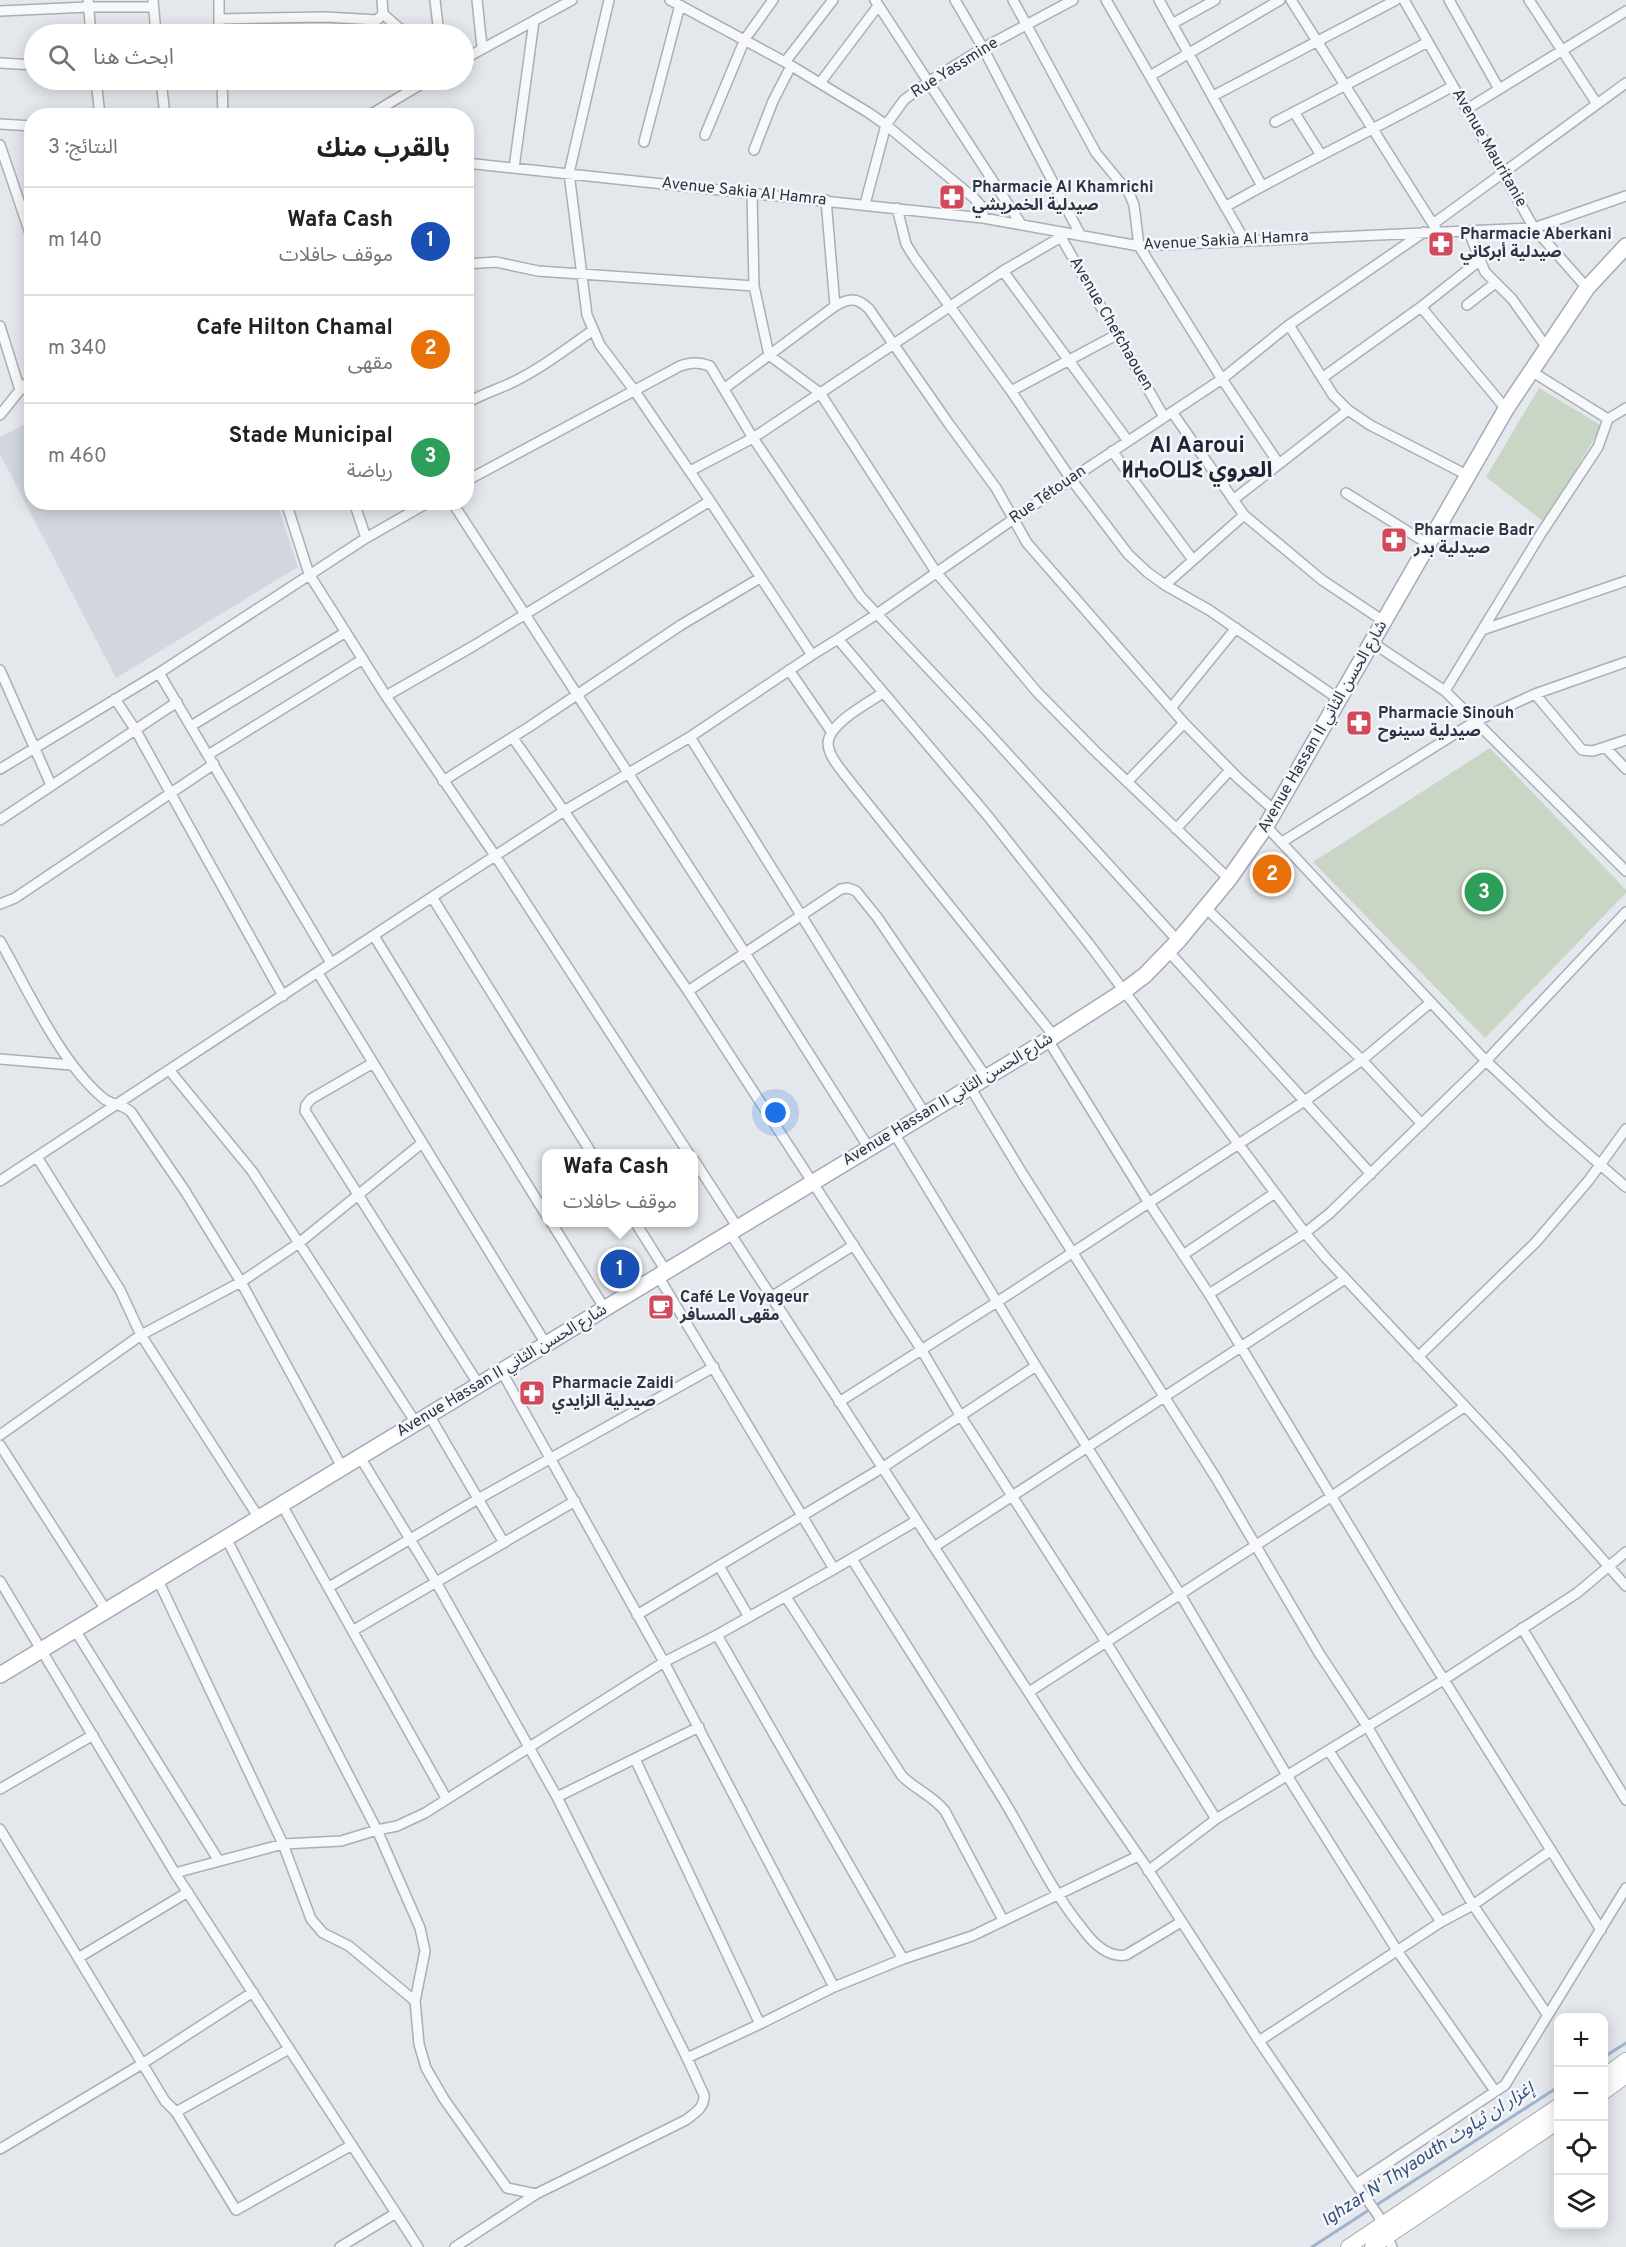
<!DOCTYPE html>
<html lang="ar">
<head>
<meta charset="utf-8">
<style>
  body { margin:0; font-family:Overpass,"Noto Sans Arabic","Noto Sans Tifinagh",sans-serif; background:#f6f6f6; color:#202124; direction:rtl }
  .controls { position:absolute; right:18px; bottom:18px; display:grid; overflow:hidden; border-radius:12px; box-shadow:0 3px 15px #0003 }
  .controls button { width:54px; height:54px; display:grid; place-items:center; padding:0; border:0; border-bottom:2px solid #e0e0e0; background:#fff; color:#202124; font:30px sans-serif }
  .you { position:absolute; left:776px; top:1113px; width:21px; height:21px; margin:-15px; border:4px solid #fff; border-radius:50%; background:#1a73e8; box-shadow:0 0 0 9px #1a73e833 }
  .badge { display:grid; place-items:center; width:39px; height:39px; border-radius:50%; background:#d93025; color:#fff; font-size:20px; font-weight:700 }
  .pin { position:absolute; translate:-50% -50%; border:3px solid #fff; box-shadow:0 2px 6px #0006 }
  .popup { position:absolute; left:542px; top:1149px; width:156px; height:78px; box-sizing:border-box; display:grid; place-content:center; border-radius:12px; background:#fff; filter:drop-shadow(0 2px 4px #0005); font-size:20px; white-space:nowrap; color:#757577 }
  .popup b { font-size:22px; color:#202124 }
  .popup::after { content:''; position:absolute; left:50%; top:100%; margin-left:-12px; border:12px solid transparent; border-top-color:#fff }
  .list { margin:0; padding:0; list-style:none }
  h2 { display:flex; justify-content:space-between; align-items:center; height:78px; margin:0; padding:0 24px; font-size:26px }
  h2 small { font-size:20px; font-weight:400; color:#757577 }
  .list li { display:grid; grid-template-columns:39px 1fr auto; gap:18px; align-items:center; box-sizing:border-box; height:108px; padding:0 24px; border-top:2px solid #e0e0e0 }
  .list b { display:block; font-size:22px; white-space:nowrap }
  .list p { margin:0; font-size:20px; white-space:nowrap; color:#757577 }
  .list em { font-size:20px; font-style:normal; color:#757577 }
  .icon { flex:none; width:33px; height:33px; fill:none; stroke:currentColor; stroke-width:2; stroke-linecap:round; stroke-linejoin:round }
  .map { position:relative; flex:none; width:1626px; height:2247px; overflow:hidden; direction:ltr }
  .search { position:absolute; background:#fff; box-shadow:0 3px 15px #0003; left:24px; top:24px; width:450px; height:66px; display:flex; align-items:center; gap:15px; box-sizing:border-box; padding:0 21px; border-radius:33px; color:#757577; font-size:22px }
  .panel { position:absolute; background:#fff; box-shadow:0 3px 15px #0003; left:24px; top:108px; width:450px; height:402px; border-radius:24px; direction:rtl }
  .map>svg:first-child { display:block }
  .built { fill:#d2d6de }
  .green { fill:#c9d6c5 }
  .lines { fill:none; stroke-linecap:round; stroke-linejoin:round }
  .stream { stroke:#9fb4cc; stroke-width:3 }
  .street-casing { stroke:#a9aeb7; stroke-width:12 }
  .secondary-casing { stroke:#a9aeb7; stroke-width:16 }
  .primary-casing { stroke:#a3abb8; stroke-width:18 }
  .street { stroke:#f7f8fa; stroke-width:9 }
  .secondary { stroke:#fff; stroke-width:14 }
  .primary { stroke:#fff; stroke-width:15 }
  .labels { text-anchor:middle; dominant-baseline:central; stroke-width:5; stroke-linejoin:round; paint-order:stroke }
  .street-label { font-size:16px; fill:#2b3445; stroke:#f4f6f9 }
  .poi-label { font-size:16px; font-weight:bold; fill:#2b3445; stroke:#f4f6f9; text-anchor:start }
  .water-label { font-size:18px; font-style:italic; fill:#34527a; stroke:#f4f6f9 }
  .district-label { font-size:22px; font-weight:bold; fill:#1d2536; stroke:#f4f6f9 }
</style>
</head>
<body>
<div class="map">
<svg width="1626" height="2247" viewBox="0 0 1626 2247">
  <rect width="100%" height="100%" fill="#e4e7ec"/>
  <path class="built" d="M31,421L32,502L277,503L298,567L116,678L0,454V437Z"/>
  <path class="green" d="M1539,388L1602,426L1544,522L1486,477Z
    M1490,748L1626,890V893L1485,1038L1313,862Z"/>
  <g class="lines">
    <path class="stream" d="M1604,2057L1626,2043
      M1312,2247L1558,2087"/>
    <defs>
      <path id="street" d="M88,0L91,34
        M153,0L156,34
        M219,0V34
        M435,0L439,34
        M477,0L482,47
        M670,0L785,62L869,113L886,125L974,198L983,208V218
        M875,0L1021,224
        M955,0L983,48L1081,236
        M1013,0L1096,153L1129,193L1134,205L1139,246L1222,379L1279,464
        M1106,0L1245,241
        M1159,0L1262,186
        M1291,0L1438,232
        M1404,0L1534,228L1587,288
        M1449,0L1499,89
        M1529,0L1597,104
        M0,11L88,7H153
        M383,14L406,34
        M219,19L325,17L377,20L383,14L382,0
        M1172,24L1215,0
        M464,59L572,0
        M785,62L833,0
        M0,63L34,65
        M1150,76L1280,0
        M96,80L100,116
        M161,80L165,116
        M222,80L223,116
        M820,83L878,6
        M1213,96L1396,0
        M1467,109L1626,11
        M1294,112L1321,155
        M368,116L428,80
        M1275,122L1428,42
        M0,124L32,126
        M705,135L745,39L773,0
        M644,142L680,5
        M0,145L32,239
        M754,150L773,101L791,66
        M466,163L983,218L1139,246L1534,228L1626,196
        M514,168L534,21
        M826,200L835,306
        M865,204L886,125L904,100L928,82L983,48L1073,0
        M1225,207C1300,164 1378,128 1453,86
        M897,208L906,244L914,257L1011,391L1071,479L1128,554L1147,572L1165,585L1209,610L1340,700
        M1433,224L1626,83
        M1058,232L1164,417
        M1424,232L1289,325L1222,379L1071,479L877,614L838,639L987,815L1089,944L1305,1233L1326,1258L1508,1452L1626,1586
        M1469,232L1485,272L1512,299L1547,348
        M1061,237L1003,271L753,438L861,597L987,731L1178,941
        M466,264L496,262L538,271L754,286L752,194
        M1003,271L1128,441
        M754,286L769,355L820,393L936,572L1037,692L1095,751L1229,879
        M1467,305L1494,284
        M1421,307L1506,409
        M1289,325L1333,395L1348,410L1370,425L1467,475
        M0,326L20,390L32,378
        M1531,371L1608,419
        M1322,378L1421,307L1479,261
        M725,388L835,306C849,298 857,297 869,309L949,424L996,488L1027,543L1184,723L1239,779L1275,811
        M1011,391L1118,334
        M466,403C481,395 495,390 509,384C539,370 566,349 592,331
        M1172,412L1244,515L1322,580L1385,622
        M0,415L20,390L26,388
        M1112,451L1193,560
        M466,481L680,366C691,362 699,362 710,366L753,438L690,471
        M1346,493L1428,544
        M1233,500L1348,410
        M286,502L309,574L386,696L475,645L710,501
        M354,502L366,538
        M452,502L745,953L869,1148
        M1165,585L1244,515
        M1485,629L1626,581
        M1373,643L1445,691L1626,871
        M812,655L838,639
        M0,670L51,785
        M789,670L831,731
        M159,673L331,963
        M1445,691L1542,532L1598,447L1608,419L1626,408
        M883,693C868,703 829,723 828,743C828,757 844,773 852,784L1054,1036
        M1535,694L1582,750L1593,751L1626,740
        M386,696L496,857L689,1154
        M115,699L135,729L283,996
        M1171,708L1236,628
        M191,726L346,632
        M690,737L925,1114
        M513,738L564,811L690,737L812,655L710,501L634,390L600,345L587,315L569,173L609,0
        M1605,747L1626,769
        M208,755L363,659
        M0,769L159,673L366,538L429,502
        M443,781L529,727L681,625L760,578
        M1127,782L1184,723
        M0,820L177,702
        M1266,826L1486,1061L1551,1122L1626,1187
        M1176,829L1230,770
        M1282,842L1474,722L1535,694L1626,662
        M0,904L15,898L214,764
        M1206,908L1362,1060L1422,1124
        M374,936L546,1215
        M0,941C28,990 60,1062 103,1098C111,1105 123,1104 131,1112L185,1191L241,1282L342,1467
        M1169,952L1371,1174
        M318,973L546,1344
        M1048,1040L1149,1203L1209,1294L1397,1605L1601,1930
        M0,1059L71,1065
        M373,1063L311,1099L306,1105L305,1111L479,1385
        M170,1071L252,1171L416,1423
        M986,1077L877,917L856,891L848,888L841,889L688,991L921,1349L960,1415L1106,1642L1216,1819
        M970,1087L1022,1173L1216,1478L1319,1653L1367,1726L1473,1905L1547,2014
        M894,1133L1036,1366L1180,1594L1288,1777L1398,1952L1495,2091
        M592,1154L432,897L564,811L688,991
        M37,1157L120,1290L141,1335L259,1518
        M694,1160L738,1228
        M0,1181L432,897
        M551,1222L605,1309
        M635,1222L666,1271
        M730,1233L1079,1770L1145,1865L1259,2041L1356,2184L1505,2085L1626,1888
        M1183,1255L1275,1193
        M1209,1294L1305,1233L1330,1213L1486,1061L1626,912
        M771,1297L854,1245
        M1418,1357L1536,1242L1589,1180L1626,1129
        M502,1372L664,1662L834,1987
        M839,1402L997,1302L1306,1100L1362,1060L1430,1003
        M429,1415L504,1543
        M0,1435L141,1335L241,1282L299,1243L422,1143
        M0,1445L106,1610
        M360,1457L436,1582L557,1797L687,2058L760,2024L834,1987L903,1959L972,1936L1138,1856
        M282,1505L446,1798
        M934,1547L1345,1279
        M852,1559C902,1639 953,1718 1003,1799C1029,1842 1050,1889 1082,1928C1092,1942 1108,1958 1126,1955L1181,1922
        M719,1566L749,1617
        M834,1569L916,1521
        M158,1580L283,1844L311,1919L323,1933L349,1946L415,2001
        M0,1581L175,1873L418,2247
        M329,1587L478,1499L714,1367
        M786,1597L902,1776C915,1789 933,1796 945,1811L1003,1920
        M637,1615L882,1468L1036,1366
        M1522,1628L1626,1800
        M75,1630L219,1861
        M354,1630L575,1501
        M717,1635L903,1959
        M1029,1692L1332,1496L1464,1407
        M1329,1751L1441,1922
        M635,1759L760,2024
        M0,1789L93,1735
        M557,1797L699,1727
        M0,1829L165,2101L176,2112L236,2210L352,2145
        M1148,1871L1216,1819L1445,1679L1577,1593L1626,1552
        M175,1873L283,1844L341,1841L377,1830L226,1538
        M78,1958L188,1892
        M1259,2041L1441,1922L1473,1905L1550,1851
        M176,2112L289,2049
        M0,2149L142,2064L253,1992
        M1356,2184L1378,2215L1392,2247
        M536,2194L507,2188L444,2099L426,2068L419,2044L415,2001L425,1951L420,1928L377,1830L397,1826L425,1813L664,1662L717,1635L834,1569L658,1276
        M340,2247L396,2213
        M455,2247L536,2194L686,2120C695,2113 705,2107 704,2095L687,2058"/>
      <path id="secondary" d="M1604,2076L1626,2060
        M1604,2092L1626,2076
        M1348,2247L1558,2106
        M1372,2247L1558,2122"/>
      <path id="primary" d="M0,1675L1048,1040L1124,991L1145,975L1178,941L1229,879L1266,826L1506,409L1587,288L1626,246"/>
    </defs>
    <use href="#street" class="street-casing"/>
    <use href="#secondary" class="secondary-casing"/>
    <use href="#primary" class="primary-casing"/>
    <use href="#street" class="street"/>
    <use href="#secondary" class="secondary"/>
    <use href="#primary" class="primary"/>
  </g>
  <defs>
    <symbol id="pharmacy-square" viewBox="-11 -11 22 22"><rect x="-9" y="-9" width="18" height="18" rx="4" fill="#d1495b" stroke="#f4f6f9"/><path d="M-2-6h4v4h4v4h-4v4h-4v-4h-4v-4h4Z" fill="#fff"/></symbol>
    <symbol id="cafe-square" viewBox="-11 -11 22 22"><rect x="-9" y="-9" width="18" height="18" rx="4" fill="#d1495b" stroke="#f4f6f9"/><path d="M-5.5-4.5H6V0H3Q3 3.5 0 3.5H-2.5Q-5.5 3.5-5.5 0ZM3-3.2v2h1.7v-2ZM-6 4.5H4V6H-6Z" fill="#fff"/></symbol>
  </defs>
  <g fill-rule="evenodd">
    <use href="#pharmacy-square" x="937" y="182" width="30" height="30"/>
    <use href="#pharmacy-square" x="1426" y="229" width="30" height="30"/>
    <use href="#pharmacy-square" x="1379" y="525" width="30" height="30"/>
    <use href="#pharmacy-square" x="1344" y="708" width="30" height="30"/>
    <use href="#cafe-square" x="646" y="1292" width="30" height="30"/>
    <use href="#pharmacy-square" x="517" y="1378" width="30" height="30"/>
  </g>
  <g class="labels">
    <g class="street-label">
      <text transform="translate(955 68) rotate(-32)">Rue Yassmine</text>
      <text transform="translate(1489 148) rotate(60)">Avenue Mauritanie</text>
      <text transform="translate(744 192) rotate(6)">Avenue Sakia Al Hamra</text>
      <text transform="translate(1226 241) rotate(-3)">Avenue Sakia Al Hamra</text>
      <text transform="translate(1111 324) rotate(60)">Avenue Chefchaouen</text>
      <text transform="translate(1048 495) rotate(-35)">Rue Tétouan</text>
      <text transform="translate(1323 727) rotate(-60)">Avenue Hassan II شارع الحسن الثاني</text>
      <text transform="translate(948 1100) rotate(-31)">Avenue Hassan II شارع الحسن الثاني</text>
      <text transform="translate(502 1371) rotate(-31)">Avenue Hassan II شارع الحسن الثاني</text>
    </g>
    <g class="poi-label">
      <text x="972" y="188">Pharmacie Al Khamrichi<tspan x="972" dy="18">صيدلية الخمريشي</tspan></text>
      <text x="1460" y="235">Pharmacie Aberkani<tspan x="1460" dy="18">صيدلية أبركاني</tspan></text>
      <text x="1414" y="531">Pharmacie Badr<tspan x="1414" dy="18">صيدلية بدر</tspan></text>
      <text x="1378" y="714">Pharmacie Sinouh<tspan x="1378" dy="18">صيدلية سينوح</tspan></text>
      <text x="680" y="1298">Café Le Voyageur<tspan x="680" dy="18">مقهى المسافر</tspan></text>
      <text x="552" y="1384">Pharmacie Zaidi<tspan x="552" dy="18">صيدلية الزايدي</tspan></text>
    </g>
    <g class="water-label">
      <text transform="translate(1428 2155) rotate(-33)">Ighzar N' Thyaouth إغزار ان ثياوث</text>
    </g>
    <g class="district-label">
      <text x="1197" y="446">Al Aaroui<tspan x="1197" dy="25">ⵍⵄⴰⵔⵡⵉ العروي</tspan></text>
    </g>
  </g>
</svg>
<div class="controls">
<button>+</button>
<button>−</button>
<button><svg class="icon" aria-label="locate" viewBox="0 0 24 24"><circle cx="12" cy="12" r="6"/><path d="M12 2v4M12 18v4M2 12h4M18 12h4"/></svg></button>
<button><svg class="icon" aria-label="layers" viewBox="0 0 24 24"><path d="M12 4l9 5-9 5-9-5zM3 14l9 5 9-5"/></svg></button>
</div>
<div class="you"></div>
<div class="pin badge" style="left:620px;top:1269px;background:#1a4fb4">1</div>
<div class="popup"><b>Wafa Cash</b>موقف حافلات</div>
<div class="pin badge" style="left:1272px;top:874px;background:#e8710a">2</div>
<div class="pin badge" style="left:1484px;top:892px;background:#2e9e5b">3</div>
<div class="search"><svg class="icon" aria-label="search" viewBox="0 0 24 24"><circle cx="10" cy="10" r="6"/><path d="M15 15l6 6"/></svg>ابحث هنا</div>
<section class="panel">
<h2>بالقرب منك<small>النتائج: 3</small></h2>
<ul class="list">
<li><span class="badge" style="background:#1a4fb4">1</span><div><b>Wafa Cash</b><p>موقف حافلات</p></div><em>140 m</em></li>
<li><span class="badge" style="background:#e8710a">2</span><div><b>Cafe Hilton Chamal</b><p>مقهى</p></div><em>340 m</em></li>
<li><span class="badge" style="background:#2e9e5b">3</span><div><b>Stade Municipal</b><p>رياضة</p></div><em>460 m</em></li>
</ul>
</section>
</div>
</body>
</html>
